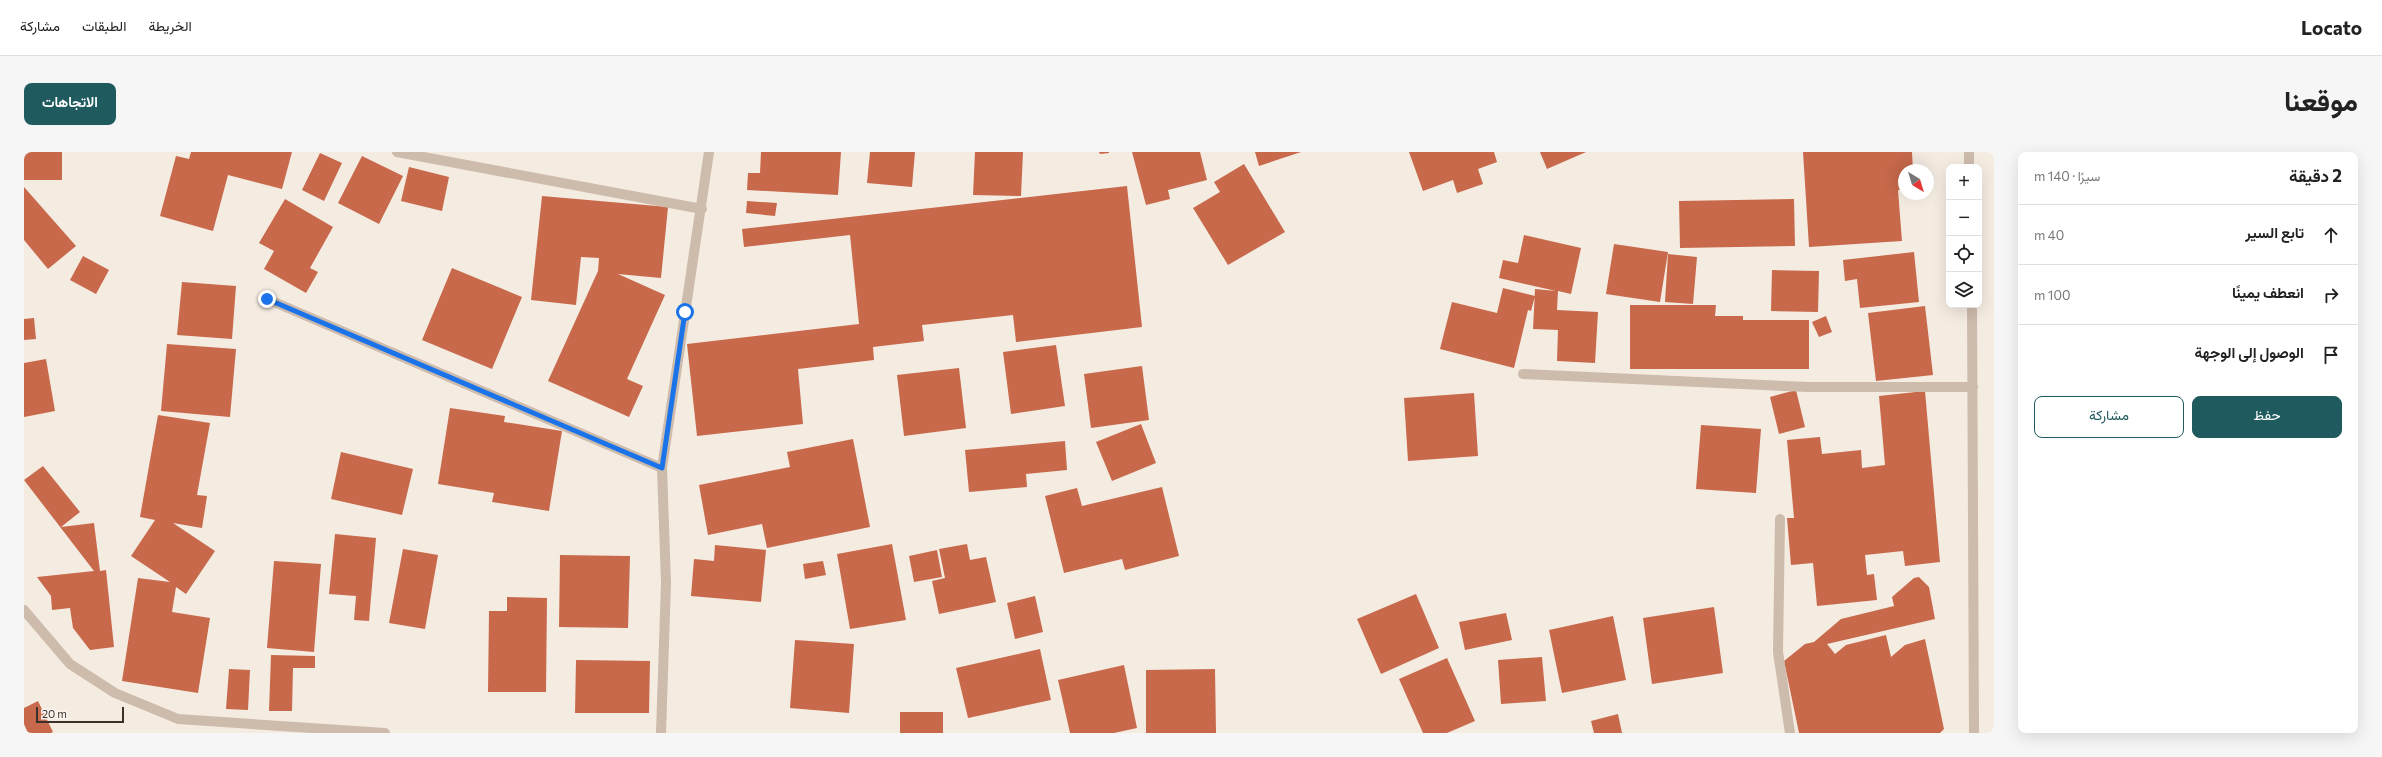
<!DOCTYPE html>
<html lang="ar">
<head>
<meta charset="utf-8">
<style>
  body { margin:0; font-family:Commissioner,Vazirmatn,sans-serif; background:#f6f6f6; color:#222; direction:rtl }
  .controls { position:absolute; right:12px; top:12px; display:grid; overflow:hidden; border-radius:8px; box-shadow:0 4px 16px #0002 }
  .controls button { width:36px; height:36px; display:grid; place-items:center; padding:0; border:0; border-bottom:1px solid #e0e0e0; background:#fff; color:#222; font:20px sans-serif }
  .compass { position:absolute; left:1874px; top:12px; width:36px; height:36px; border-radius:50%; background:#fff; box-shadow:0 4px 16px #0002; rotate:142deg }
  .scale { position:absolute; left:12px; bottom:10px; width:88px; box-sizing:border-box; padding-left:4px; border:2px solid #3b302b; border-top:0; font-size:11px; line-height:14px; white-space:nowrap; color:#3b302b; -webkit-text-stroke:3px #fbf5ee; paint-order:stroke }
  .stop { position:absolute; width:12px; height:12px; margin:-9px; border:3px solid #1a73e8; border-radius:50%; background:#fff }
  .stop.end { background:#1a73e8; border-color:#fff; box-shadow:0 1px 4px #0008 }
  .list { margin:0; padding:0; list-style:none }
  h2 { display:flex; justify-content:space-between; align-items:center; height:52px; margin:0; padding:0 16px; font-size:17px }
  h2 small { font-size:13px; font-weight:400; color:#767676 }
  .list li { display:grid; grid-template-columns:26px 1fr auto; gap:12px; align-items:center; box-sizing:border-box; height:60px; padding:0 16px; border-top:1px solid #e0e0e0 }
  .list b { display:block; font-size:15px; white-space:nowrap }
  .list em { font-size:13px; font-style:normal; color:#767676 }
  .actions { display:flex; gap:8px; padding:12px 16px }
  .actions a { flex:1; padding:9px 0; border:1px solid #1f5a5e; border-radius:8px; text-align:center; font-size:14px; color:#1f5a5e }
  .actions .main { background:#1f5a5e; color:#fff }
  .icon { flex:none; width:22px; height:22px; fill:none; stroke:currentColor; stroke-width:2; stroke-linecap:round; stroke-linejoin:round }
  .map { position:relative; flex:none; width:1970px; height:581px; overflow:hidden; direction:ltr; border-radius:8px }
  header { display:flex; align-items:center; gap:24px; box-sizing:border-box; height:56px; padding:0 20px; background:#fff; border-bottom:1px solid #e0e0e0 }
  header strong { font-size:19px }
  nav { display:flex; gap:22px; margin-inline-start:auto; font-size:14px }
  .intro { display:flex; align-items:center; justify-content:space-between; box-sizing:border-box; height:96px; padding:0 24px }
  h1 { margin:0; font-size:28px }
  .button { padding:10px 18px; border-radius:8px; background:#1f5a5e; color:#fff; font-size:14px; font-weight:700 }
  main { display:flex; gap:24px; padding:0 24px }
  aside { flex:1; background:#fff; border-radius:8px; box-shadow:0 4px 16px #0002 }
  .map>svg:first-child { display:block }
  .building { fill:#c8694b }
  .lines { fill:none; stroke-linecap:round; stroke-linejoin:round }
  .minor { stroke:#cdbbac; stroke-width:10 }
  .route { stroke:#1a73e8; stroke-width:5 }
</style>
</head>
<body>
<header>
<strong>Locato</strong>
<nav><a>الخريطة</a><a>الطبقات</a><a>مشاركة</a></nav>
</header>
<div class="intro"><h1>موقعنا</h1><a class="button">الاتجاهات</a></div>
<main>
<aside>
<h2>2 دقيقة<small>سيرًا · 140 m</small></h2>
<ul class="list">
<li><svg class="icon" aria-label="ahead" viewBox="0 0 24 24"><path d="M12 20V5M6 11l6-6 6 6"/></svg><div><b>تابع السير</b></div><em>40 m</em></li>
<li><svg class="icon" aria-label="right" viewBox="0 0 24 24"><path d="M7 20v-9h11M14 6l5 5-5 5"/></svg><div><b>انعطف يمينًا</b></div><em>100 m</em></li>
<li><svg class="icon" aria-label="arrive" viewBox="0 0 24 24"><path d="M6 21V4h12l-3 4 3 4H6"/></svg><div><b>الوصول إلى الوجهة</b></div></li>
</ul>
<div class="actions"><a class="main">حفظ</a><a>مشاركة</a></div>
</aside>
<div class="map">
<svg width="1970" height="581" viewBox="0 0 1970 581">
  <rect width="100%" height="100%" fill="#f4ebe1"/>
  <path class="building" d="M0,0H38V28H0Z
    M167,0H268L258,37L204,23L189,79L136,64L152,4L165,7Z
    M737,0H817L814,43L723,38L724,21H736Z
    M846,0H891L888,35L843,31Z
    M951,0H999L997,44L949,43Z
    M1075,0H1085V1L1076,2Z
    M1108,0H1176L1183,28L1144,38L1146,47L1122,53Z
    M1231,0H1277L1235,14Z
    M1385,0H1470L1473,10L1454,17L1459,32L1433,41L1429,28L1399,39Z
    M1516,0H1562L1523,17Z
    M1779,0H1888L1889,18H1880V38H1874L1878,89L1785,95Z
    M296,1L318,11L300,49L278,38Z
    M338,4L379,24L355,72L314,51Z
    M1220,12L1261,80L1204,113L1169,56L1196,40L1190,30Z
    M385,15L425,25L418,59L377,49Z
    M1103,34L1118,175L992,190L989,163L898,173L900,189L849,195L850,208L774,217L779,272L673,284L663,192L835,172L826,83L720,95L718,77Z
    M0,35L52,94L24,117L0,88Z
    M518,44L644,55L637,126L594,122L641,143L603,227L619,234L605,265L524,229L574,119L575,106L557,105L552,153L507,148Z
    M261,47L309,75L286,116L294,120L282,141L240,117L250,99L235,91Z
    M1770,47L1771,94L1656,96L1655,49Z
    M723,49L753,51L751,64L722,61Z
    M1500,83L1557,96L1547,142L1534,139L1533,158L1574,160L1571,211L1533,209L1534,178L1509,177L1511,137L1532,139L1475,126L1479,108L1494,111Z
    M1590,92L1644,100L1636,150L1582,142Z
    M1890,100L1895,150L1836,156L1833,127L1821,129L1819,108Z
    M1644,102L1673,105L1669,152L1641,150Z
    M59,104L85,118L72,142L46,128Z
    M428,116L498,145L468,217L398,188Z
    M1748,118L1795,119L1794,160L1747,159Z
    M158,130L212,134L208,187L153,183Z
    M1479,136L1511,144L1507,159L1504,158L1490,216L1416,197L1428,150L1473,161Z
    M1606,153H1692L1691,164H1719V168H1785V217H1606Z
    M1901,154L1909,223L1852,229L1844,161Z
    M1802,164L1808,180L1795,185L1788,170Z
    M10,166L12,187L0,188V167Z
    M143,192L212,197L206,265L137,259Z
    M1032,193L1041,254L987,262L979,200Z
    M22,207L31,259L0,265V211Z
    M1118,214L1125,268L1067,276L1060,222Z
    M935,216L942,276L880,284L873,223Z
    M1772,238L1781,275L1755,282L1746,245Z
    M1901,239L1916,410L1881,414L1879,399L1841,403L1843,423L1850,422L1853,448L1793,454L1789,411L1767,413L1763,366H1770L1763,288L1796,285L1798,302L1837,298L1838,316L1861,313L1855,244Z
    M1450,241L1454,304L1384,309L1380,246Z
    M426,256L481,264L480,270L538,279L525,359L468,350L470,341L414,332Z
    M134,263L186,271L173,343L183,344L178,376L149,371L191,399L162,442L152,435L148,460L186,466L174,541L98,529L114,426L146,430L107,404L131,368L116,365Z
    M1117,272L1132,311L1088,329L1072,290Z
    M1677,273L1737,277L1732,341L1672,337Z
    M829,287L846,375L743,396L738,372L684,383L675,333L766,315L763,300Z
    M1041,289L1043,318L1002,322L1003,335L945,340L941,298Z
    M317,300L389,317L378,363L307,347Z
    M19,314L56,360L37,375L70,371L76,419L82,418L90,495L66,498L49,476L46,456L28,458L27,444L13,425L70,419L0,328Z
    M1138,335L1155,404L1101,418L1098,407L1040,421L1021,344L1053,336L1058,354Z
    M311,382L352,386L345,469L330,468L332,444L305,442Z
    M868,392L882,468L826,477L813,402Z
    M943,392L946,408L962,405L972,450L915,462L908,429L921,426L915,397Z
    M691,393L742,398L737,450L667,444L670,407L690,409Z
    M379,397L414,403L401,477L365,471Z
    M913,398L918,425L890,430L885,404Z
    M536,403L606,404L604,476L535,475Z
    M250,409L297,412L290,500L243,496Z
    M799,409L802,423L781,427L779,412Z
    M1895,425L1905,435L1911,467L1803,492L1811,502L1822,493L1862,483L1867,505L1881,493L1901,487L1920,577L1916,581H1775L1760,509L1781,492L1790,490L1817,467L1870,454L1868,445L1890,426Z
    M1392,442L1415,496L1357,522L1333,467Z
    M1011,444L1019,480L991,487L983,451Z
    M483,445L523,446L522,540H464L465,459H483Z
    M1690,455L1699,521L1628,532L1619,466Z
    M1482,461L1488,488L1441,498L1435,470Z
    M1589,464L1602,528L1538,541L1525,478Z
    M771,488L830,492L825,561L766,556Z
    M1016,497L1027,548L944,566L932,516Z
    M247,503L291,504V516H269L268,559H245Z
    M1518,505L1522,549L1477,552L1474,508Z
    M1423,506L1451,569L1423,581H1399L1375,527Z
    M552,508L626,509L625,561H551Z
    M1100,513L1113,576L1090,581H1046L1034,528Z
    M205,517L226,518L224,558L202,557Z
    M1191,517L1192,581H1122V518Z
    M14,549L29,580L27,581H4L0,572V556Z
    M876,560H919V581H876Z
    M1594,562L1598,581H1570L1567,569Z"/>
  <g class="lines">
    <path class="minor" d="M373,0L678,57
      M1945,0V15
      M243,147L638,316
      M1948,153L1950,581
      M1499,222L1784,235H1949
      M1756,367L1754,500L1766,581
      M0,458L46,512L91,541L154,567L361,581
      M637,581L642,431L638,316L685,0"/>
  </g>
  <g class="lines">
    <path class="route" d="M243,147L638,316L661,160"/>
  </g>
</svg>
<div class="controls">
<button>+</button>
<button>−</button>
<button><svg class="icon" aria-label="locate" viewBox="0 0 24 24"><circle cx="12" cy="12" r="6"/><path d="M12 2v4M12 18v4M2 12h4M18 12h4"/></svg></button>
<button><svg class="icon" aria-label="layers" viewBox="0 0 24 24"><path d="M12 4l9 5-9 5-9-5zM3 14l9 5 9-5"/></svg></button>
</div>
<svg class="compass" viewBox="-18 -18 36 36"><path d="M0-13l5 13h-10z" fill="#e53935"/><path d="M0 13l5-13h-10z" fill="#767676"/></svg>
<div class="scale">20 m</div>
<div class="stop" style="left:661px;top:160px"></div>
<div class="stop end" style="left:243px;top:147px"></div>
</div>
</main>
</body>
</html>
